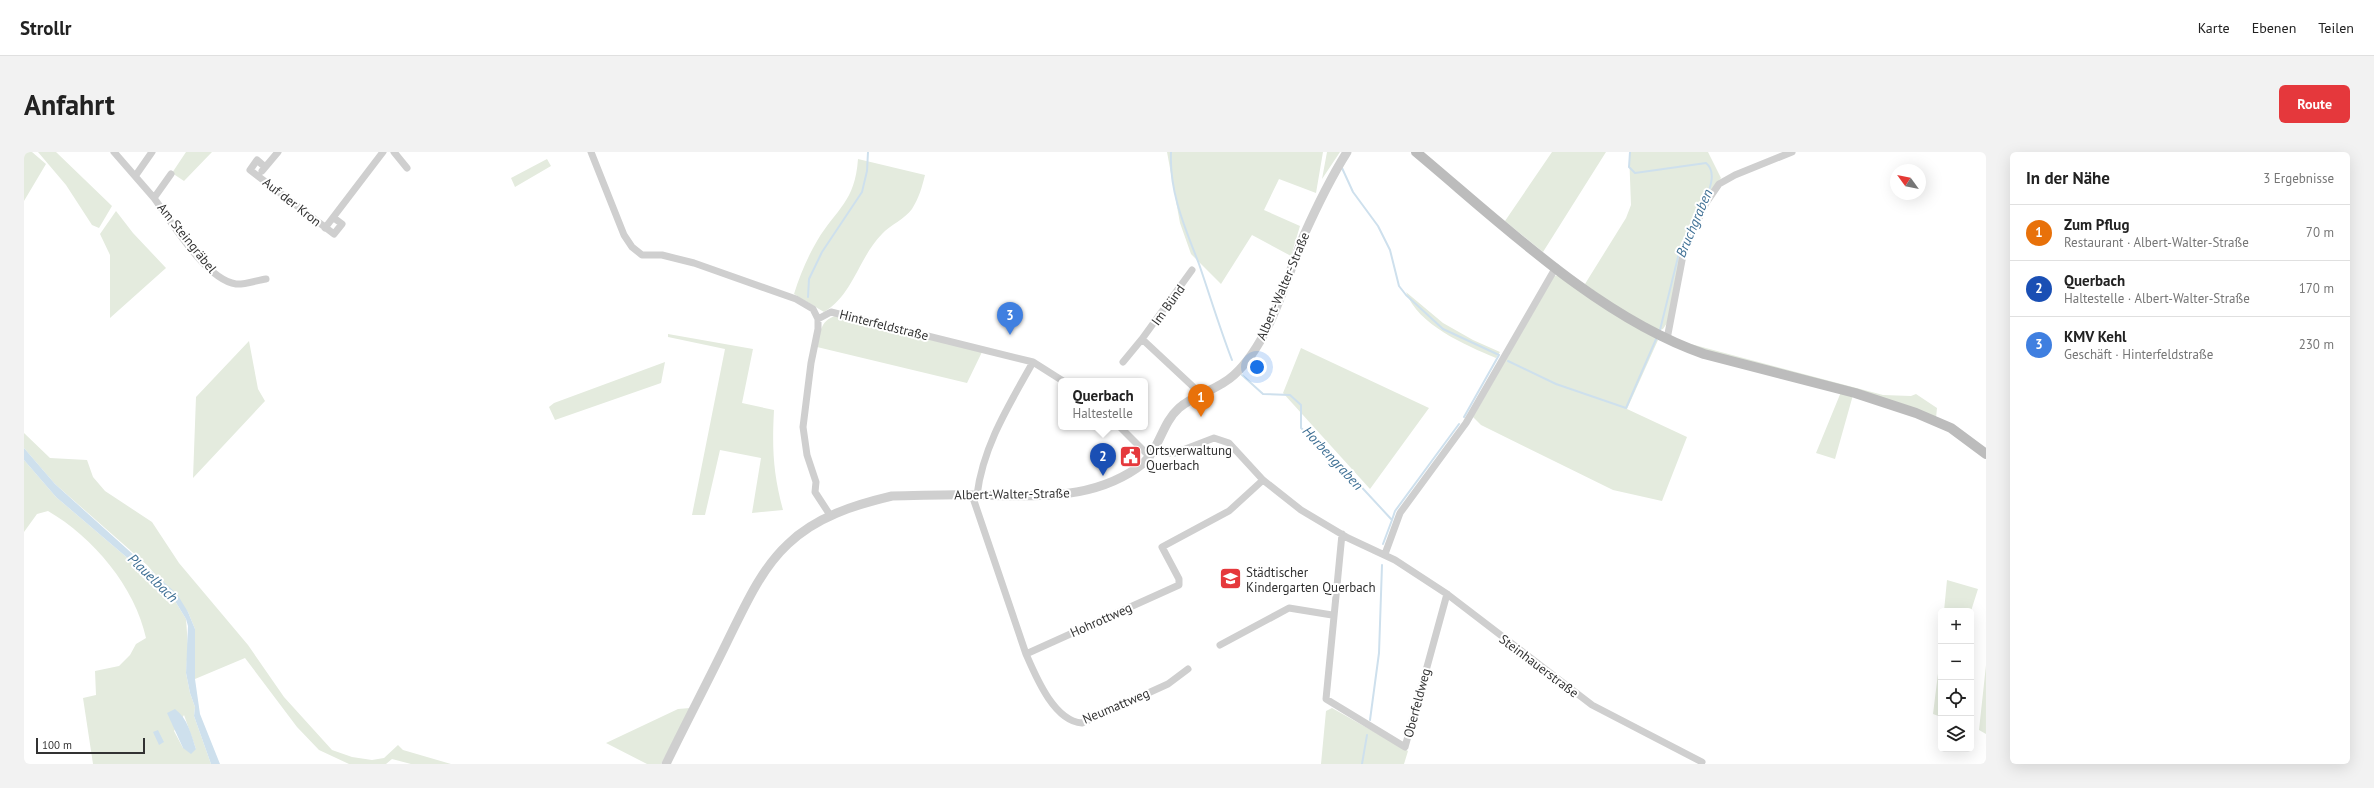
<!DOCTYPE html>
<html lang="de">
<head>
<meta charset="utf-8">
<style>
  body { margin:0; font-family:"PT Sans",sans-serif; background:#f2f2f2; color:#222 }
  .controls { position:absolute; right:12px; bottom:12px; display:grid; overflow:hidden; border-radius:6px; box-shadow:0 4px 16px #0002 }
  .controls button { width:36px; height:36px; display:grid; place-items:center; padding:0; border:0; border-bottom:1px solid #e0e0e0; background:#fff; color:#222; font:20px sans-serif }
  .compass { position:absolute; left:1866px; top:12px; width:36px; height:36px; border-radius:50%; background:#fff; box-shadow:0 4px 16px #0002; rotate:303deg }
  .scale { position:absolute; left:12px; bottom:10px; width:109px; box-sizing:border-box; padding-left:4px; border:2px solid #323232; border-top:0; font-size:11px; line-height:14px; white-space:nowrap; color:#323232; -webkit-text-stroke:3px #fff; paint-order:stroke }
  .you { position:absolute; left:1233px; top:215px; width:14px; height:14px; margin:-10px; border:3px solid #fff; border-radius:50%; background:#1a73e8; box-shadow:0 0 0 6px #1a73e833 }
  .badge { display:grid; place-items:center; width:26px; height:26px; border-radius:50%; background:#e5383c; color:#fff; font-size:13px; font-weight:700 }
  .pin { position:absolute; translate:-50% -33px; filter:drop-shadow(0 1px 2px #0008) }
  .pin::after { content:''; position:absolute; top:21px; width:14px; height:12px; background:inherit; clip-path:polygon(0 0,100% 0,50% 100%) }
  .popup { position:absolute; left:1034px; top:226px; width:90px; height:52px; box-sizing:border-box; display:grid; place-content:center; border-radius:6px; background:#fff; filter:drop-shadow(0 1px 3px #0005); font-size:13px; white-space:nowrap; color:#767676 }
  .popup b { font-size:15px; color:#222 }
  .popup::after { content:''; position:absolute; left:50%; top:100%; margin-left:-8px; border:8px solid transparent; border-top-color:#fff }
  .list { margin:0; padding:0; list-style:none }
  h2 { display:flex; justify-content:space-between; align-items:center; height:52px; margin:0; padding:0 16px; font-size:17px }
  h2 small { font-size:13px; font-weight:400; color:#767676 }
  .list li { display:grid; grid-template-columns:26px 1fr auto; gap:12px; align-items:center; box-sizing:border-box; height:56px; padding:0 16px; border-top:1px solid #e0e0e0 }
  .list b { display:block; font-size:15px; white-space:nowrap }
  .list p { margin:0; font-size:13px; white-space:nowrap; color:#767676 }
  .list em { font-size:13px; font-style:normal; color:#767676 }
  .icon { flex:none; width:22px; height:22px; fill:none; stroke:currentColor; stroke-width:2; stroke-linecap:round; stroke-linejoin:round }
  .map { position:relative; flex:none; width:1962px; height:612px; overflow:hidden; border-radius:6px }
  header { display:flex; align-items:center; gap:24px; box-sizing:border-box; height:56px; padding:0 20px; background:#fff; border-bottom:1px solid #e0e0e0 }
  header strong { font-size:19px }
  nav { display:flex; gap:22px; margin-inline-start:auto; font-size:14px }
  .intro { display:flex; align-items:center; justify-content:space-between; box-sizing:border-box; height:96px; padding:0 24px }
  h1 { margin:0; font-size:28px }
  .button { padding:10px 18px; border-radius:6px; background:#e5383c; color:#fff; font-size:14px; font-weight:700 }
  main { display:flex; gap:24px; padding:0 24px }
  aside { flex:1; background:#fff; border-radius:6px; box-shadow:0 4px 16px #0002 }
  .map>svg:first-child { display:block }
  .green { fill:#e4ebde; fill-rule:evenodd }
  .water { fill:#cee0ed }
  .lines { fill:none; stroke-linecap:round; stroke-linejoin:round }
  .stream { stroke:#cee0ed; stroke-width:2 }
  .minor { stroke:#cfcfcf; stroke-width:7 }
  .tertiary { stroke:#cfcfcf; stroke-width:9 }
  .secondary { stroke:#bcbcbc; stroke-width:10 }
  .labels { text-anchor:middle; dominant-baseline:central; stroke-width:4; stroke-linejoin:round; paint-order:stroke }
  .street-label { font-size:13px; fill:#323232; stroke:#fff }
  .poi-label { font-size:13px; fill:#323232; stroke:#fff; text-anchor:start }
  .water-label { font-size:14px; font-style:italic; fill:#3f7095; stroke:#fff }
</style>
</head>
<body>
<header>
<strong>Strollr</strong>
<nav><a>Karte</a><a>Ebenen</a><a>Teilen</a></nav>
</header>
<div class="intro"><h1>Anfahrt</h1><a class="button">Route</a></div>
<main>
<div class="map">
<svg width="1962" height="612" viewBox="0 0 1962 612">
  <rect width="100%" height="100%" fill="#fff"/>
  <path class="green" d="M0,0H8L22,12L0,49Z
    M14,0H32L88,54L75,76L68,73L42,33Z
    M162,0H188L160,29L148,21Z
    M1143,0H1299L1292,41L1255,27L1240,58L1276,74L1267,104L1228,83L1197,132L1167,102L1156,71Z
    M1303,0H1316L1298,27Z
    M1528,0H1582L1519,100L1481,69Z
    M1605,0H1684L1697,26L1689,36L1660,92L1643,171L1639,177L1633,179L1598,159L1561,132L1602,66L1607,53Z
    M523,7L527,14L491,35L487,26Z
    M834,7L901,23C898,35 895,46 888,57C881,67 866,73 858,82C835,105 829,143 800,160L770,142C776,123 783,106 793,89C813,56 831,50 834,7Z
    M92,59L109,81L142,116L86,166V103L76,82Z
    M1535,123L1634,188L1603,257L1663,285L1638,349L1589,338L1457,273L1449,265L1530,124Z
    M1382,140L1419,171L1449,188L1476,200L1472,206C1441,193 1394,173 1382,140Z
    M811,164L958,200L943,231L793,195C796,181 796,169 811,164Z
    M644,182L729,197L718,251L750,258C748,296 749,321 759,358L728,361L737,306L696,298L681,363H668L701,197L644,185Z
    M225,189L234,237L241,249L169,326L172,245Z
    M1663,191L1859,243L1887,244L1892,242L1913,256L1912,266L1690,203Z
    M1277,196L1405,256L1346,337L1259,241Z
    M641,210L637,231L531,268L525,255L530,251Z
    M1817,240L1829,243L1811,307L1792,301Z
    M0,281L26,306L63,308L69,325L81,339L128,370L155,411L224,493L260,545L308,598L328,605L348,608L360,606L374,593L379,598L427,612H387L368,607L362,612H325L295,598L273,575L221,506L171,527V477L164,460L123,413L31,332L0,296Z
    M0,308L32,345L148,444L162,467L164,494L162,521L166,541L171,555L170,564L187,612H69L59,546L72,543L71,519L95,514L106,503L112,492L122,486C111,435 69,385 24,359L13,362L0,380ZM160,563L172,597L159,596L150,579Z
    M1923,428L1954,437L1947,459H1920Z
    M1917,497V565L1909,562Z
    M1962,513V582L1955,578Z
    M666,556L637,612H623L582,591L654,557Z
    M1308,556L1384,599L1380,612H1297L1302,559Z"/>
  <path class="water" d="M0,296L31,332L153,442L164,460L171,477V527L176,562L196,612H187L170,564L171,555L166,541L162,521L164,474L162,467L148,444L32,345L0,308Z
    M151,557C164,567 167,582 172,597L167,602L159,596L143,561Z
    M134,578L140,590L135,593L129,580Z"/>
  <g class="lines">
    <path class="stream" d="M1147,0C1145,40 1161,76 1175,112C1186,144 1196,177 1208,208
      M1606,0L1605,15L1611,21L1682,11C1692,19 1687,35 1682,45
      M1318,16L1329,40L1354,74L1366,98L1375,134L1382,143L1419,177L1475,203L1440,265
      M784,145L785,127L798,100L838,40L843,19L844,0
      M1636,178L1656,97L1670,69
      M1484,209L1532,232L1602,256L1633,185
      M1218,223L1239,242L1266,243L1277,253V276L1305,300L1368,368L1359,392
      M1368,368L1371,359L1435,272
      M1346,568L1355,501L1358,413
      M1338,612L1343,583"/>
    <path class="minor" d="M90,0L130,46L147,22
      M370,0L383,16
      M567,0L600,83L608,95L618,103H638L670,111L772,147L789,157L794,167V177L787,211L779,275L783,303L792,330L791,340L806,363
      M241,15L233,8L226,18L310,82L318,72L310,66
      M238,19L254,0
      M112,23L128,0
      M130,46C147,69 182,128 212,132C220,133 234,128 242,127
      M301,76L359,0
      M1168,118L1118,187L1178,243
      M794,167L807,160L1009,210L1039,229
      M1643,187L1660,98L1682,51L1695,32L1711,23L1768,0
      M1099,210L1118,187
      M1096,275L1126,305
      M1131,298L1140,301H1151L1190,286L1205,291L1239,328L1277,358L1324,386L1371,408L1423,442L1568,553L1678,610
      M948,343L1002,502L1155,433V427L1138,395L1205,359L1239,328
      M953,343C959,294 985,253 1009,210
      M1318,382L1302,547L1381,595L1423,442
      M1361,402L1376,361L1442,271L1532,115
      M1196,493L1265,456L1308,463
      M1002,502C1012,525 1030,569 1058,571L1144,532L1164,517"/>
    <path class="tertiary" d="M642,612C662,571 683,531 703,490C720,456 736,418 764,392C792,365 830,353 868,344C894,344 921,342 948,343C1005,344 1064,350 1113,316C1136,301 1136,273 1155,256C1171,242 1194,238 1210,223C1246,190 1262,127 1280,83C1293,54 1306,27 1323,0"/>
    <path class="secondary" d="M1392,0C1477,71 1575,166 1680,202L1831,241L1892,261L1927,276L1962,302"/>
  </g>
  <defs>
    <symbol id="civic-square" viewBox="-11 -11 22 22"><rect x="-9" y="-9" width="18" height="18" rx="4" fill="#e5383c" stroke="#fff"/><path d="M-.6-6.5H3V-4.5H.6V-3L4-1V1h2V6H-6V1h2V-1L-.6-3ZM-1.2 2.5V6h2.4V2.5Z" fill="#fff"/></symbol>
    <symbol id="school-square" viewBox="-11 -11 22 22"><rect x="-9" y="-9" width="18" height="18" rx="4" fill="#e5383c" stroke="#fff"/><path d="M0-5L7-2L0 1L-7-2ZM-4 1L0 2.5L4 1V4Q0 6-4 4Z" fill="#fff"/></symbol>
  </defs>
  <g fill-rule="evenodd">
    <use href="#civic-square" x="1094" y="292" width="25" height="25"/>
    <use href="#school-square" x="1194" y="414" width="25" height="25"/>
  </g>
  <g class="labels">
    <g class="street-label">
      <text transform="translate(268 50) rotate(38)">Auf der Kron</text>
      <text transform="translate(163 86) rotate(51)">Am Steingräbel</text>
      <text transform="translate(1259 134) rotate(-67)">Albert-Walter-Straße</text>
      <text transform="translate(1144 153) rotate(-54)">Im Bünd</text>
      <text transform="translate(860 173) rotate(14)">Hinterfeldstraße</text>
      <text transform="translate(988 342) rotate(-1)">Albert-Walter-Straße</text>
      <text transform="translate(1077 468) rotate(-24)">Hohrottweg</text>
      <text transform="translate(1515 514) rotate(37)">Steinhauerstraße</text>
      <text transform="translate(1393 551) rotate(-75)">Oberfeldweg</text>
      <text transform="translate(1092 554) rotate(-23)">Neumattweg</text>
    </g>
    <g class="poi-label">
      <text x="1122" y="298">Ortsverwaltung<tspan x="1122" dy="15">Querbach</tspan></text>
      <text x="1222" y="420">Städtischer<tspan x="1222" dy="15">Kindergarten Querbach</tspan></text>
    </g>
    <g class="water-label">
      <text transform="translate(1670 71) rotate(-67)">Bruchgraben</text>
      <text transform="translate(1309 306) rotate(47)">Horbengraben</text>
      <text transform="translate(129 426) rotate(44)">Plauelbach</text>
    </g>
  </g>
</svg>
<div class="controls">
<button>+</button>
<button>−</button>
<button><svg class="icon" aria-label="locate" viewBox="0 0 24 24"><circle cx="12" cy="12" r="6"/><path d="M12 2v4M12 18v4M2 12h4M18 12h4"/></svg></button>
<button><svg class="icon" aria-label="layers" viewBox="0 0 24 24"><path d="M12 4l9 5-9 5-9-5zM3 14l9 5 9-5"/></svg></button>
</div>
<svg class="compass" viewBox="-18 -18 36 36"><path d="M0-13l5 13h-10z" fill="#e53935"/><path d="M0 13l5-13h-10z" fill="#767676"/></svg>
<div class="scale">100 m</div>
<div class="you"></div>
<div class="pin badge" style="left:1177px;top:265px;background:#e8710a">1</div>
<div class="pin badge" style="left:1079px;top:324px;background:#1a4fb4">2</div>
<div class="popup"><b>Querbach</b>Haltestelle</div>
<div class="pin badge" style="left:986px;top:183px;background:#3f7fe0">3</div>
</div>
<aside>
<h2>In der Nähe<small>3 Ergebnisse</small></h2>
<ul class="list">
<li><span class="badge" style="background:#e8710a">1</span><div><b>Zum Pflug</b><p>Restaurant · Albert-Walter-Straße</p></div><em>70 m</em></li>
<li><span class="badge" style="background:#1a4fb4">2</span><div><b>Querbach</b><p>Haltestelle · Albert-Walter-Straße</p></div><em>170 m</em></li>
<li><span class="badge" style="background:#3f7fe0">3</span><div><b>KMV Kehl</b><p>Geschäft · Hinterfeldstraße</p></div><em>230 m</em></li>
</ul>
</aside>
</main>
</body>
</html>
